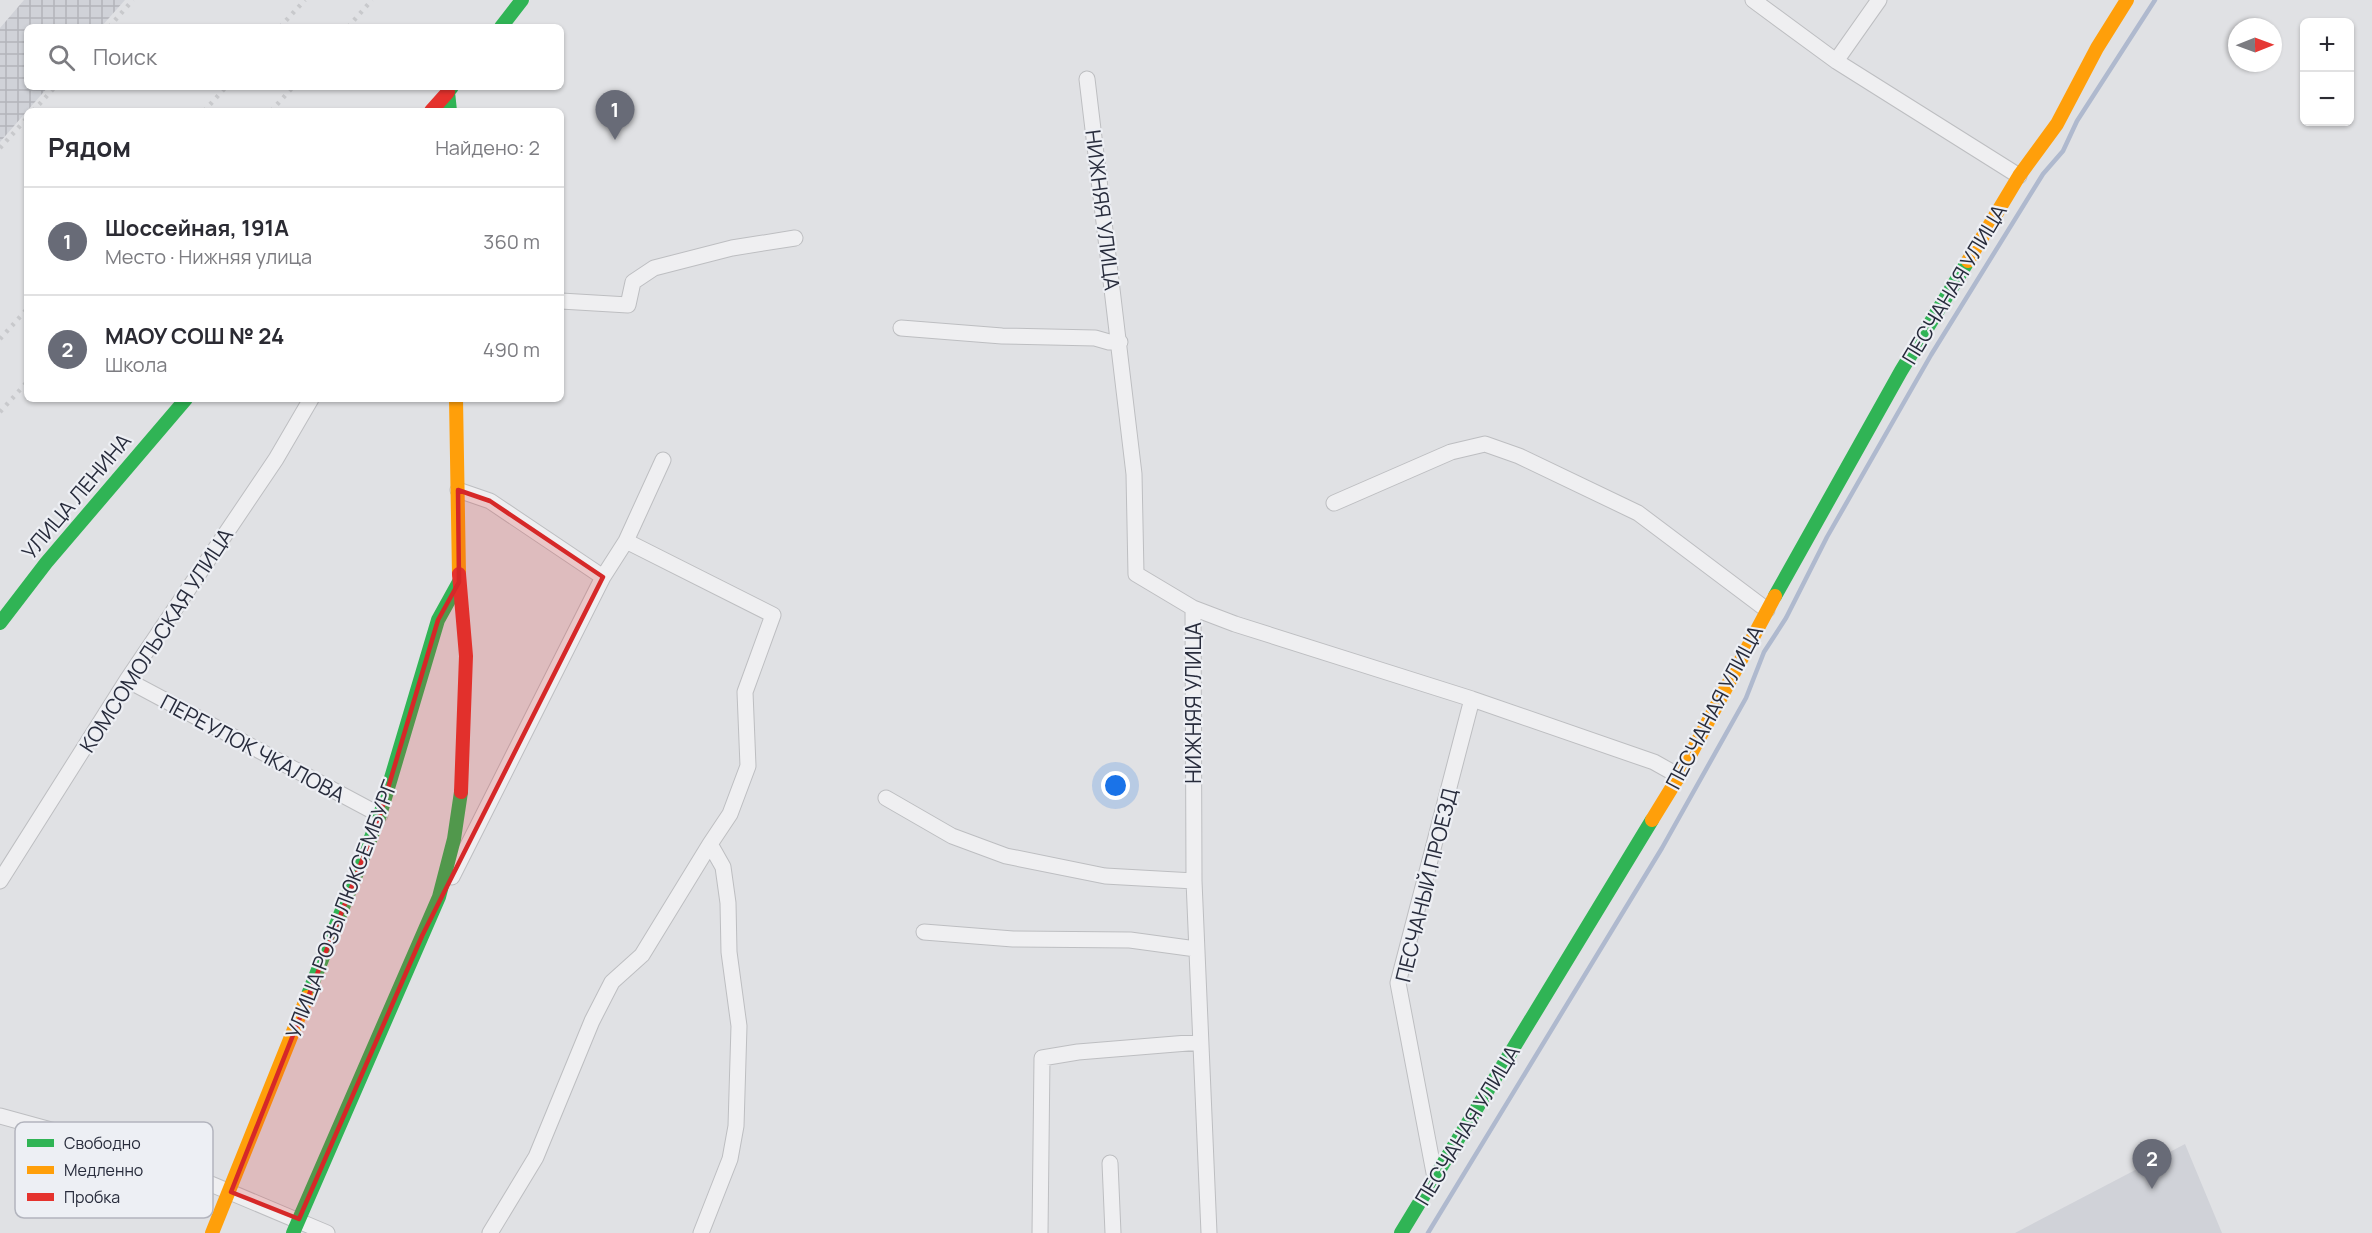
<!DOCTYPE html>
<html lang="ru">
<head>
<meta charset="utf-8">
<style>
  body { margin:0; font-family:Manrope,sans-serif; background:#f7f7f7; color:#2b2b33 }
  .controls { position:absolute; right:18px; top:18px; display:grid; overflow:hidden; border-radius:9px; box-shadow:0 2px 4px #0004 }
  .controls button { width:54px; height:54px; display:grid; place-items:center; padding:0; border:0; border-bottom:2px solid #e1e1e2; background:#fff; color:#2b2b33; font:30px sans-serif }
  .compass { position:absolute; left:2228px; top:18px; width:54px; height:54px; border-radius:50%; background:#fff; box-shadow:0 2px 4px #0004; rotate:89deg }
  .you { position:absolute; left:1116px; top:786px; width:21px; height:21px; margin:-15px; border:4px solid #fff; border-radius:50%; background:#1a73e8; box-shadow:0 0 0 9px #1a73e833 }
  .badge { display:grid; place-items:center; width:39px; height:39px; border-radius:50%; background:#686b77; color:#fff; font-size:20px; font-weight:700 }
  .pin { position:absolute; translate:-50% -50px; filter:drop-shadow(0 2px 3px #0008) }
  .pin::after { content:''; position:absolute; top:32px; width:21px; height:18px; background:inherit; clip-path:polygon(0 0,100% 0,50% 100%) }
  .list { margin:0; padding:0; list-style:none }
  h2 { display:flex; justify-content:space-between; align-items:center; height:78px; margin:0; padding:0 24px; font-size:26px }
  h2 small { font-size:20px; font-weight:400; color:#7c7c81 }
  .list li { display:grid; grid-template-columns:39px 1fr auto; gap:18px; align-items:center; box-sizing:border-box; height:108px; padding:0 24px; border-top:2px solid #e1e1e2 }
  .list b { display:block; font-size:22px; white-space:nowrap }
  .list p { margin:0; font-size:20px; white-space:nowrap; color:#7c7c81 }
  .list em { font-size:20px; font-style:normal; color:#7c7c81 }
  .icon { flex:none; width:33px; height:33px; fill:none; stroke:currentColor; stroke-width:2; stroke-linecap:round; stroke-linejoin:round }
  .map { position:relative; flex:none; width:2372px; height:1233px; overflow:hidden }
  .search { position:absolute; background:#fff; box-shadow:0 2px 4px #0004; left:24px; top:24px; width:540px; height:66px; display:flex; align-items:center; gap:15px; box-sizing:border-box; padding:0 21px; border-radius:9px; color:#7c7c81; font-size:22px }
  .panel { position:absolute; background:#fff; box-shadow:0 2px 4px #0004; left:24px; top:108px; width:540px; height:294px; border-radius:9px }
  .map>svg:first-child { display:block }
  .built { fill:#d0d2d8 }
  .industrial { fill:url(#industrial-grid) }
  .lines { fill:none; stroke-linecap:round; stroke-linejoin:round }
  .stream { stroke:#afb9ce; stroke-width:4.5 }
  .street-casing { stroke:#bdbec1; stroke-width:17 }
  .street { stroke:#efeff1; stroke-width:15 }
  .fast { stroke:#30b455; stroke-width:14 }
  .slow { stroke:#ff9f0a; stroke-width:14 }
  .jam { stroke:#e5322d; stroke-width:14 }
  .rail { stroke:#c8c9cc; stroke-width:4.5; stroke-dasharray:3 6; stroke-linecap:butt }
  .marked { fill:#d62828; fill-opacity:0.2; stroke:#d62828; stroke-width:4.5; stroke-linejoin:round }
  .labels { text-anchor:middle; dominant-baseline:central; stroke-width:4.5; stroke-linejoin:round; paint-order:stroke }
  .street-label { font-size:21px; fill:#282c3c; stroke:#edeff4 }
  .key { fill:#edeff4; stroke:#b2b4bd; stroke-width:1.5 }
  .key-label { font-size:16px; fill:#282c3c }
</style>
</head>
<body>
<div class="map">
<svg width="2372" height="1233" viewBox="0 0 2372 1233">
  <defs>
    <pattern id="industrial-grid" width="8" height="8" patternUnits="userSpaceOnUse" patternTransform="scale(1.5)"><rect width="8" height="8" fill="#d0d2d8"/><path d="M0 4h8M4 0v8" fill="none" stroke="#b3b4ba"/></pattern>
  </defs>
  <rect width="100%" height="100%" fill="#e0e1e4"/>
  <path class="built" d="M2185,1144L2222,1233H2015Z"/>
  <path class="industrial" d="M24,0H125L101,27H27V87H48L0,142V28Z"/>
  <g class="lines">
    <path class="stream" d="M1428,1233L1662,848L1746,698L1764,652L1786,618L1827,537L1931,355L2043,174L2063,151L2077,121L2155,0"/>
    <defs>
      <path id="street" d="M1753,0L1836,61L2019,176
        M1836,61L1879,0
        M1087,79L1134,474L1136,574L1193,608L1194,881L1209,1233
        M561,301L628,305L633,282L654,268L732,248L795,238
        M901,328L1002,336L1095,338L1109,342H1120
        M458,490L490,501L603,577L626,541L773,615L745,692L748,766L730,814L710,844L723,867L728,903L729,952L739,1026L736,1126L730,1159L701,1233
        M1334,503L1451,452L1485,444L1519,456L1638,513L1767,610
        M626,541L663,460
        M1193,608L1235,624L1472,699L1654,762L1679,776
        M127,680L380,815
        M886,798L952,836L1006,856L1105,876L1194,881
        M452,877L603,577
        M0,881L127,680L276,459L311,399
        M924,932L1013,939L1130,940L1196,949
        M0,1116L142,1155L327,1233
        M1110,1163L1113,1233
        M1435,1178L1398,983L1472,699
        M490,1233L536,1157L592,1021L612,982L642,955L710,844
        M1040,1233L1042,1058L1078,1052L1200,1042"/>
    </defs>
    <use href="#street" class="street-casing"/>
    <use href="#street" class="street"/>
    <path class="fast" d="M501,27L522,0
      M450,111L448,92L452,87
      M1775,596L1901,371L1968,261
      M0,623L46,563L186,399
      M307,997L380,815L438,620L459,582
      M293,1233L439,897L454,839L461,792
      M1401,1233L1652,820"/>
    <path class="slow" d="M1968,261L2019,176L2057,124L2097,48L2127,0
      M456,399L459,574
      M1652,820L1679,776L1775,596
      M212,1233L307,997"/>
    <path class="jam" d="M431,111L448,92
      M459,574L466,656L461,792"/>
    <path class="rail" d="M109,27L133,0
      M280,27L305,0
      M348,27L372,0
      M33,111L55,87
      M204,111L226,87
      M271,111L293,87
      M0,148L27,118
      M0,339L27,309
      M0,412L27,382"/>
  </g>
  <path class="marked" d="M458,490L490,501L603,577L422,936L299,1219L231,1192L380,815L438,620L459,582Z"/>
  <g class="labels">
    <g class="street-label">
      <text transform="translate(1103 210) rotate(83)">НИЖНЯЯ УЛИЦА</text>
      <text transform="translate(1954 284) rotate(-59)">ПЕСЧАНАЯ УЛИЦА</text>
      <text transform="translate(76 496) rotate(-50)">УЛИЦА ЛЕНИНА</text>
      <text transform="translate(156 640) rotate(-57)">КОМСОМОЛЬСКАЯ УЛИЦА</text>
      <text transform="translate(1193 703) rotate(-90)">НИЖНЯЯ УЛИЦА</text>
      <text transform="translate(1714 707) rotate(-62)">ПЕСЧАНАЯ УЛИЦА</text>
      <text transform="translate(253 748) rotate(28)">ПЕРЕУЛОК ЧКАЛОВА</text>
      <text transform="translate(1426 885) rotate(-76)">ПЕСЧАНЫЙ ПРОЕЗД</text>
      <text transform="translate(341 909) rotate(-69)">УЛИЦА РОЗЫ ЛЮКСЕМБУРГ</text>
      <text transform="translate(1467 1125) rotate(-59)">ПЕСЧАНАЯ УЛИЦА</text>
    </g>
  </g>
  <rect x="15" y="1122" width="198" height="96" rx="9" class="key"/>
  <rect x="27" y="1139" width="27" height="8" fill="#30b455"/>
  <rect x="27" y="1166" width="27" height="8" fill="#ff9f0a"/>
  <rect x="27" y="1193" width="27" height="8" fill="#e5322d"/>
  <g class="key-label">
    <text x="64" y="1149">Свободно</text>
    <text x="64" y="1176">Медленно</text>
    <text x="64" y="1203">Пробка</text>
  </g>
</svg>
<div class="controls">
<button>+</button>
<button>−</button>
</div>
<svg class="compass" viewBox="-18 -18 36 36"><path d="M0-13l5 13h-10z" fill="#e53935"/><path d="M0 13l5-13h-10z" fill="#7c7c81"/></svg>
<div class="you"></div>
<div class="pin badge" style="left:615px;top:140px">1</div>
<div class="pin badge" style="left:2152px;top:1189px">2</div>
<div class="search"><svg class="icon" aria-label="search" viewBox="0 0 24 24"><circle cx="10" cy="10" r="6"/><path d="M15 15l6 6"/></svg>Поиск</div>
<section class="panel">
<h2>Рядом<small>Найдено: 2</small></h2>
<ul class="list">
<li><span class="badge">1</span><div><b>Шоссейная, 191А</b><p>Место · Нижняя улица</p></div><em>360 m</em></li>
<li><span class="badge">2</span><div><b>МАОУ СОШ № 24</b><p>Школа</p></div><em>490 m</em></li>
</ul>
</section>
</div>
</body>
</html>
